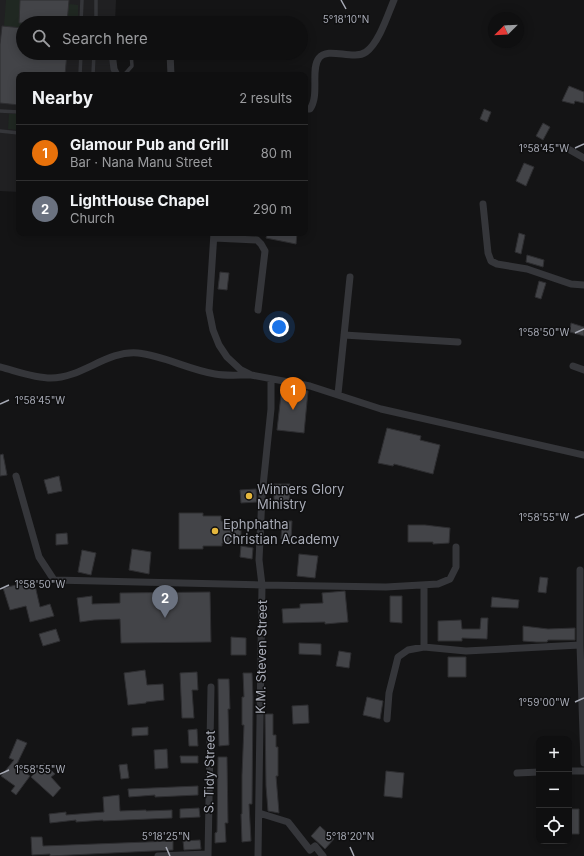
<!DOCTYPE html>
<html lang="en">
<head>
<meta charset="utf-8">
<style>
  body { margin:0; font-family:Inter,sans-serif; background:#1d1d1e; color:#f1f3f6 }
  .controls { position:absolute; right:12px; bottom:12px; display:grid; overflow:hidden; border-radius:8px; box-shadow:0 2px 10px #0003 }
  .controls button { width:36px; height:36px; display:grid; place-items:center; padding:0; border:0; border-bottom:1px solid #2f2f30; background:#0f0f10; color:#f1f3f6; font:20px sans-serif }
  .compass { position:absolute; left:488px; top:12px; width:36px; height:36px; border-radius:50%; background:#0f0f10; box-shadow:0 2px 10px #0003; rotate:246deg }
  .you { position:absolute; left:279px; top:327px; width:14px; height:14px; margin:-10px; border:3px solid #fff; border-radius:50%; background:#1a73e8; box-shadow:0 0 0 6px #1a73e833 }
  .badge { display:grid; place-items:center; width:26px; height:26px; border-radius:50%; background:#e5b73d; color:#fff; font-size:13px; font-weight:700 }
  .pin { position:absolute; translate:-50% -33px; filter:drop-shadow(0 1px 2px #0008) }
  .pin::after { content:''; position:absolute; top:21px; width:14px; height:12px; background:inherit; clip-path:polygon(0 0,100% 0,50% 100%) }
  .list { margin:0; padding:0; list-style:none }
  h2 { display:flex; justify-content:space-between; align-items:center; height:52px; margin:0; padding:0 16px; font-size:17px }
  h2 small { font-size:13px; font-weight:400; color:#9b9c9f }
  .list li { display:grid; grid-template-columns:26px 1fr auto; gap:12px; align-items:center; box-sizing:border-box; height:56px; padding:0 16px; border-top:1px solid #2f2f30 }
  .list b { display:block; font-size:15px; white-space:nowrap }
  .list p { margin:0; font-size:13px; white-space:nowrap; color:#9b9c9f }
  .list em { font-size:13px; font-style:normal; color:#9b9c9f }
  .icon { flex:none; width:22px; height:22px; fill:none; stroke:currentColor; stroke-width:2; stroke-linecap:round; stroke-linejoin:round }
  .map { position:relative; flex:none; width:584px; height:856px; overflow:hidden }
  .search { position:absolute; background:#0f0f10; box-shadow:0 2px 10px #0003; left:16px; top:16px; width:292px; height:44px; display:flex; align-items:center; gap:10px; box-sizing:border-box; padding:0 14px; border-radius:22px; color:#9b9c9f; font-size:15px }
  .panel { position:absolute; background:#0f0f10; box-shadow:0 2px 10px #0003; left:16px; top:72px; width:292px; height:164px; border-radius:8px }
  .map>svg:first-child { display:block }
  .built { fill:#202022 }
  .green { fill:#202822 }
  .building { fill:#434448; stroke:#2e2e31 }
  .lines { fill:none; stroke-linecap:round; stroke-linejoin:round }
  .lane { stroke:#35363a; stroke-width:3.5 }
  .street { stroke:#35363a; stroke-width:7 }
  .ticks { fill:none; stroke:#a7aab5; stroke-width:1.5 }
  .poi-dot { fill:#e5b73d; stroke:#0f0f10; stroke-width:1.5 }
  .labels { text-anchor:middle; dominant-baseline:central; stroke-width:3; stroke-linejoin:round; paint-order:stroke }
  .poi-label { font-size:13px; fill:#a7aab5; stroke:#0f0f10; text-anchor:start }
  .street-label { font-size:13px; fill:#a7aab5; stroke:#0f0f10 }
  .ticks-label { font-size:10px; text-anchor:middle; fill:#a7aab5; stroke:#0f0f10; stroke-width:3; stroke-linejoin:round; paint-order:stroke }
</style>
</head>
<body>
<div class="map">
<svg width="584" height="856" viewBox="0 0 584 856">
  <rect width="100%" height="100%" fill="#141415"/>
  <path class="built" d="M0,0H116L115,23H23V53H113L112,75H19V192L0,191Z"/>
  <path class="green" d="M6,0H20L19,23H23V28L4,26Z
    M69,4L78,5V23H69V18L57,17L68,9Z
    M9,114H19V130L8,129Z"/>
  <path class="building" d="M20,0H69L67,23H19Z
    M2,26L23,28V53H67L65,75H19V105L0,103V44Z
    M569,86L584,92V103L575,101L574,104L562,101Z
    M484,109L491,112L487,122L480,119Z
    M543,123L550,127L543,140L536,136Z
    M524,163L534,167L526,186L516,181Z
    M268,233H297L296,244L266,238Z
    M519,233L525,235L521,254L515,252Z
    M527,255L544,260L543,267L526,262Z
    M220,272L229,273L227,290L218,289Z
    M539,281L546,283L541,299L535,297Z
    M571,323L584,327V336L570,332Z
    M282,386L308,391L304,433L277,430Z
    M387,428L421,436L420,440L440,445L433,474L394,464L393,466L378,463Z
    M3,454L7,475L0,476V455Z
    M59,476L62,491L48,494L44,480Z
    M274,484H290L289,505L274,504Z
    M256,489L257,502L241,503L240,490Z
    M179,513H203V516H221V521L241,522V543H222V546H203V549H179Z
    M282,521H292L291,540L281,539Z
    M408,525H425L450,528L449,543L433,544V542H408Z
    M67,533L68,544L56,545V534Z
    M241,546L253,548L252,559L240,557Z
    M132,549L151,552L149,574L129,570Z
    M82,550L96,553L91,575L78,572Z
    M299,554L318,556L315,578L297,576Z
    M540,577L548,578L546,593L538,592Z
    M34,581L40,607L50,604L54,616L30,622L26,606L10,610L3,588Z
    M345,591L348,622L325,624V622L283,623L282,609L300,608V604L323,603L322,593Z
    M210,592L211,642L121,643L120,619L94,620L80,622L77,598L92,596V604L120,603V593Z
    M390,596H402V623L390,622Z
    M492,597L519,600L518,608L491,607Z
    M481,618H488L487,639L462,638V641H438V621L461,620L462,629H480Z
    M523,626L548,629L575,628V640H548L547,642H536L523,641Z
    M56,629L60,641L43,646L39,634Z
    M231,637L246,638V655H231Z
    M299,643L321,644V655L299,654Z
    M339,651L351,653L349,668L336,666Z
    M448,657H466V677H448Z
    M145,670L147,685L163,684L164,700L146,702V703L128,705L124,673Z
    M197,672L198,690H192L194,718H182L180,673Z
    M243,673H252L253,697L252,804H249L251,841L242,842L241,814H242V775L244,725H242V697H244Z
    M218,679H229L230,709H228L229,745L219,746Z
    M367,697L383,701L380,719L363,715Z
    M308,705L309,723L293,724L292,706Z
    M265,714H273V735H276V747H278V776H276L279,813L268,811L266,786Z
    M148,727V735L132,736V728Z
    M197,729L198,746H189L188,730Z
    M17,739L27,743L16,766L30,776L16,795L11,791L15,786L1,776L14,760L9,758Z
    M167,749L168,768L155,769L154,750Z
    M180,756H198V763H181Z
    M218,757H227L228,823H225L226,842L215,843V833L217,832Z
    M44,763L55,774L51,777L61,788L53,797L31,777Z
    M127,764L129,778L121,779L119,765Z
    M386,771L404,773L402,798L384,796Z
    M198,786V795L155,797V795L129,797L128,789Z
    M119,795L120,811L146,810V811L172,810V818L103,821V820L76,822V820L50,823L49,814L66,812V815L104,812L103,797Z
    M199,808L200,817L180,818V809Z
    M569,809H579V834H569Z
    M320,826L334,839L325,849L311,836Z
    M31,837H42L43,846L173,841V850L50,856V854L32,855Z
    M200,840L201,849L184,850L183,841Z"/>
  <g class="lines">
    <path class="lane" d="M81,23L82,0
      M96,23V0
      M80,75L81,53
      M93,75L94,53
      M124,75L132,66L131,53
      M0,111L19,112
      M0,131L19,133"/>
    <path class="street" d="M112,53L114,69L117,75
      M170,53L171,75
      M305,109H310C320,95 310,69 319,58C328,46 353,61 366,52C379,43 388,14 394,0
      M570,150L584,158
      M483,204L488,253L491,261L497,264L527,269L571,284L584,285
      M214,233L209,310L213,330L219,345L227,357L241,370L251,375L310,386L381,409L584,455
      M214,238L257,240L261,244L265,251L258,310
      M344,335L458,342
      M573,366L584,370
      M0,367C16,371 34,378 51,378C82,378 107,350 138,353C165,356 189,370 215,374C225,376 238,375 248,375
      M271,379V409L262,496L259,560L262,585L386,587L438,584L450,579L456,567V547
      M338,394L350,277
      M16,476L39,557L54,580L262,585L258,856
      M580,645V570
      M424,647V585
      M387,719L389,693L398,657L408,650L424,647L466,651L580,645L584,763
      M569,771H584
      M517,773L539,772
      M259,813L288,822L310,850L315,846L323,856
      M158,856L208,854
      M208,856L211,687"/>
  </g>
  <path class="ticks" d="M341,0L346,9M575,148L584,144M575,333L584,329M0,404L9,400M575,518L584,514M0,589L9,585M575,702L584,698M0,774L9,770M166,847L170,856M350,847L354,856"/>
  <g class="poi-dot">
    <circle cx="249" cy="496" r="4"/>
    <circle cx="215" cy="531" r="4"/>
  </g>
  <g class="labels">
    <g class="poi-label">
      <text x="257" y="489">Winners Glory<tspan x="257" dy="15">Ministry</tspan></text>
      <text x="223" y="524">Ephphatha<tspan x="223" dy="15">Christian Academy</tspan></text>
    </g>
    <g class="street-label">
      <text transform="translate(261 657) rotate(-89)">K.M. Steven Street</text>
      <text transform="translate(209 772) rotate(-89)">S. Tidy Street</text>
    </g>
  </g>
  <g class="ticks-label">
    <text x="346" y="23">5°18'10"N</text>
    <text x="544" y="152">1°58'45"W</text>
    <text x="544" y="336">1°58'50"W</text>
    <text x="40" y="404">1°58'45"W</text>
    <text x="544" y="521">1°58'55"W</text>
    <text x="40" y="588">1°58'50"W</text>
    <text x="544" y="706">1°59'00"W</text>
    <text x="40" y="773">1°58'55"W</text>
    <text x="166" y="840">5°18'25"N</text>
    <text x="350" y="840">5°18'20"N</text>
  </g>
</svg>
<div class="controls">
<button>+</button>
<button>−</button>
<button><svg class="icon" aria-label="locate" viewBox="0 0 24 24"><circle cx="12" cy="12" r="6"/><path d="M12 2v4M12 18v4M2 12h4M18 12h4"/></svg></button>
</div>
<svg class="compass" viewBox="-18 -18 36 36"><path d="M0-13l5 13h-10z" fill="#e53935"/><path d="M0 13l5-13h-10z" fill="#9b9c9f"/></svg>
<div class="you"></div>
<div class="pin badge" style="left:293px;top:410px;background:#e8710a">1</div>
<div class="pin badge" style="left:165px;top:618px;background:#6b7280">2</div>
<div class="search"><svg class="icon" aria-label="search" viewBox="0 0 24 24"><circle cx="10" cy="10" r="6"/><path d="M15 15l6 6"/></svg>Search here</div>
<section class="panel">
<h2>Nearby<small>2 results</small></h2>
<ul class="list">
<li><span class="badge" style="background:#e8710a">1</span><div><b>Glamour Pub and Grill</b><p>Bar · Nana Manu Street</p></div><em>80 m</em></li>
<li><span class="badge" style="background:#6b7280">2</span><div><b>LightHouse Chapel</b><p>Church</p></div><em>290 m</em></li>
</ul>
</section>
</div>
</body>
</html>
